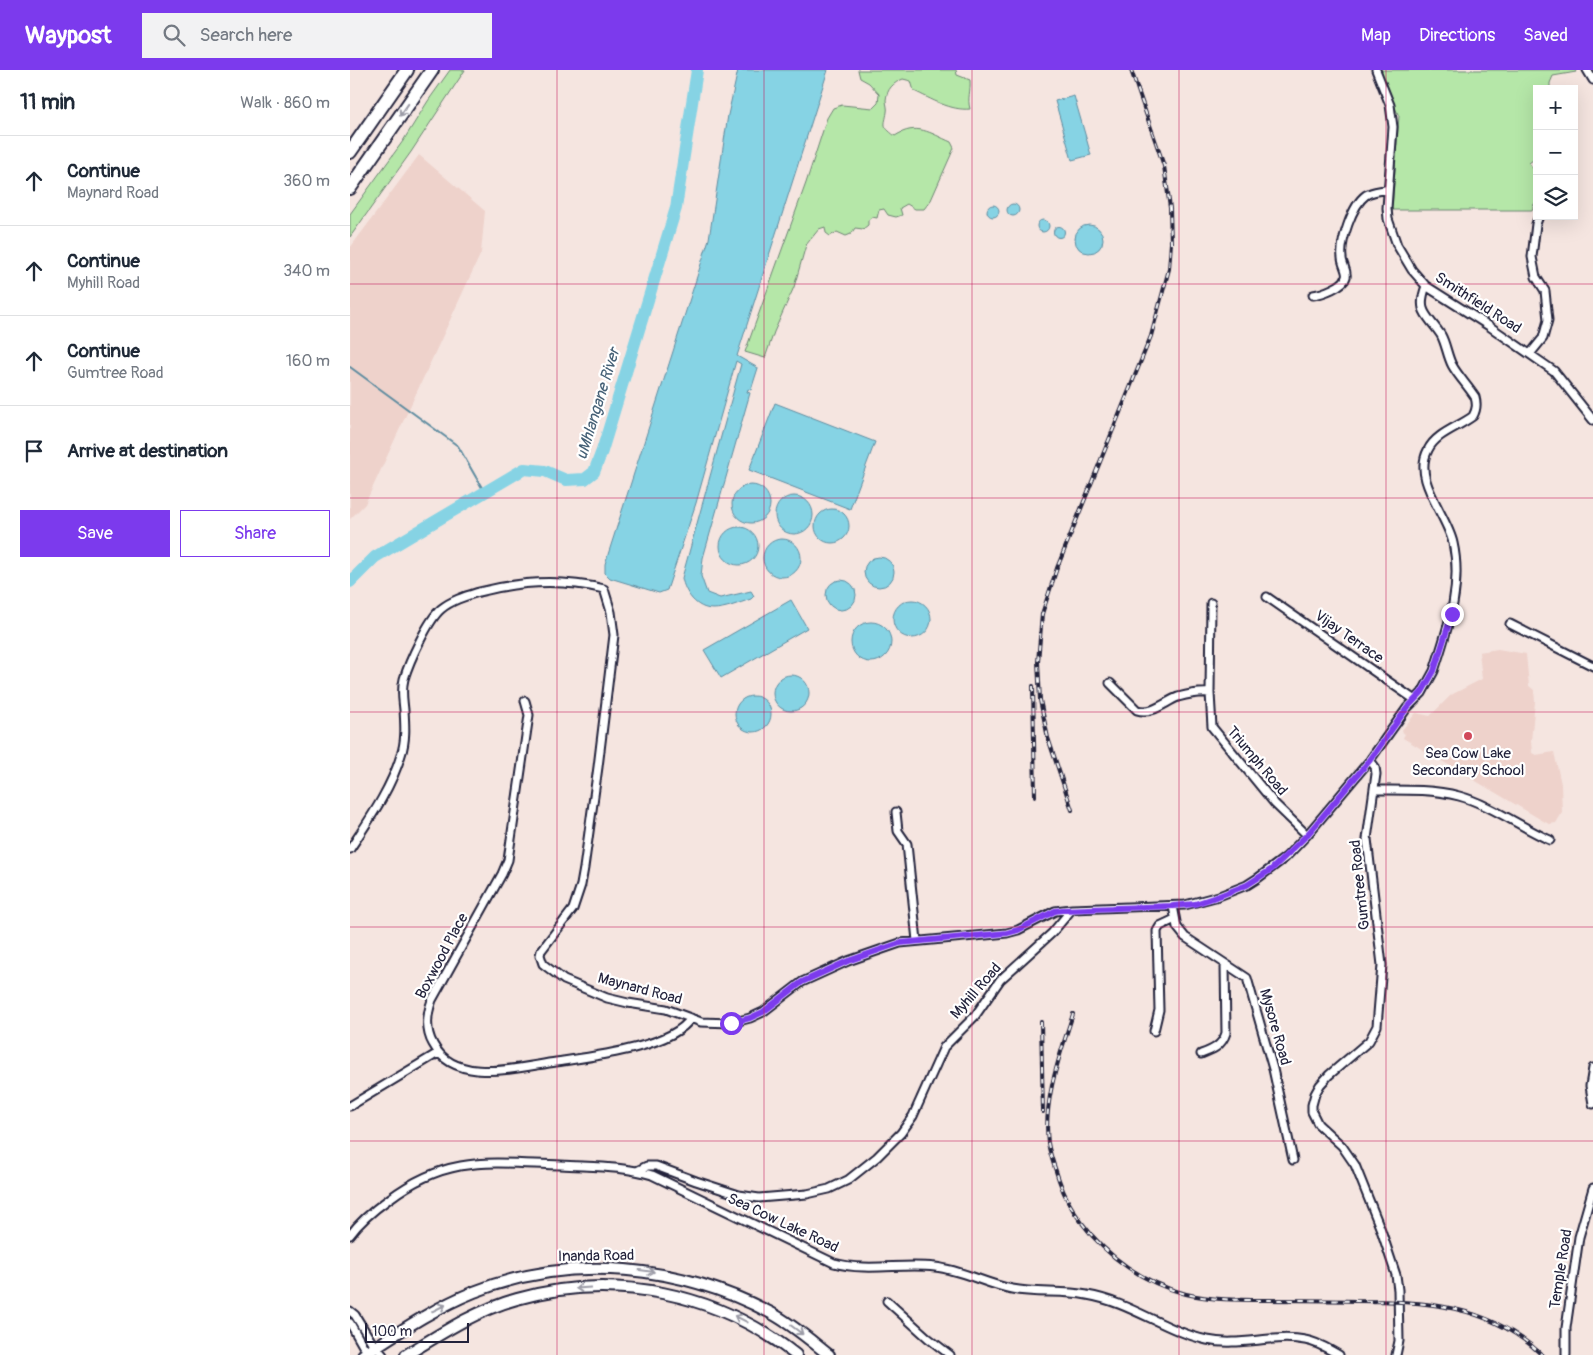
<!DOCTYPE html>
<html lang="en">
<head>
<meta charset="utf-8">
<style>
  body { margin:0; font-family:Pangolin,sans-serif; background:#f2f2f3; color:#1f2937 }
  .controls { position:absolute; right:15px; top:15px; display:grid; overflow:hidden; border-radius:0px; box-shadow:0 5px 20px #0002 }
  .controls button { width:45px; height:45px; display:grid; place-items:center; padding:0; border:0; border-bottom:1px solid #e0e1e3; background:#fff; color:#1f2937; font:25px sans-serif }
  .scale { position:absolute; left:15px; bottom:12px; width:104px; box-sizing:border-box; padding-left:5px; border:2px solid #22223b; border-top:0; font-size:14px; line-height:18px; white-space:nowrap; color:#22223b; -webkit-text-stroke:4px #fff; paint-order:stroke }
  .stop { position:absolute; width:15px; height:15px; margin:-11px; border:4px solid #7c3aed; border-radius:50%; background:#fff }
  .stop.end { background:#7c3aed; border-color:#fff; box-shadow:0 1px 5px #0008 }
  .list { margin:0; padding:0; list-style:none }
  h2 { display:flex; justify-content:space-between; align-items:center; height:65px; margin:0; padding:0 20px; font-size:21px }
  h2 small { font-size:16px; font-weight:400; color:#747a83 }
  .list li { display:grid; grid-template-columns:32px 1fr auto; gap:15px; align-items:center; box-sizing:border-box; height:90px; padding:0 20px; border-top:1px solid #e0e1e3 }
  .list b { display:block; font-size:19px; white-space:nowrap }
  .list p { margin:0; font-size:16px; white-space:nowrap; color:#747a83 }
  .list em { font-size:16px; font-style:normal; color:#747a83 }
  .actions { display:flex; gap:10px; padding:15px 20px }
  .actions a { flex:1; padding:11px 0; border:1px solid #7c3aed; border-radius:0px; text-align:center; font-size:18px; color:#7c3aed }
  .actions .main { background:#7c3aed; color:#fff }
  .icon { flex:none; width:28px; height:28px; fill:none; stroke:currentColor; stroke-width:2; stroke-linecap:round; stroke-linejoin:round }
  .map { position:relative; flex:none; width:1243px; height:1285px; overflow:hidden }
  header { display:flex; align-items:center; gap:30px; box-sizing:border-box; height:70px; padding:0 25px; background:#7c3aed; color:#fff }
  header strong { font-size:24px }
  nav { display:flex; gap:28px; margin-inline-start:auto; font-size:18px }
  .search { width:350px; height:45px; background:#f2f2f3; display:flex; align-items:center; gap:12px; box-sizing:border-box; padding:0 18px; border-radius:0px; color:#747a83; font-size:19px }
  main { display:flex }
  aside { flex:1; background:#fff }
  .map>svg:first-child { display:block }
  .built { fill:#eed2cb }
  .green { fill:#b5e7a8; stroke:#6c8472 }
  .water { fill:#86d3e4; stroke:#5e8ca0 }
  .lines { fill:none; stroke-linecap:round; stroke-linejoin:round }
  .stream { stroke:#5e8ca0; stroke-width:2 }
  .river { stroke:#86d3e4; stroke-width:12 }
  .minor-casing { stroke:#22223b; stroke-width:11 }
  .secondary-casing { stroke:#22223b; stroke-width:14 }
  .motorway-casing { stroke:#22223b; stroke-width:16 }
  .minor { stroke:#fff; stroke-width:7 }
  .secondary { stroke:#fff; stroke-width:10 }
  .motorway { stroke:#fff; stroke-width:12 }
  .rail-casing { stroke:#22223b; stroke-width:4 }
  .rail { stroke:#fff; stroke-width:2; stroke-dasharray:5.5; stroke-linecap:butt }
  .oneway { stroke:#9c9ca7 }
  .route { stroke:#7c3aed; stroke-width:6 }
  .grid { fill:none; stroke:#c2185b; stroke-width:1; stroke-opacity:0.55 }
  .poi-dot { fill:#d1495b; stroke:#fff; stroke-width:2 }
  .labels { text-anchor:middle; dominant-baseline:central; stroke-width:4.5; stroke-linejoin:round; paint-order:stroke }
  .street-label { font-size:15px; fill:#22223b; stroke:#fff }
  .poi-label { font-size:15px; fill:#22223b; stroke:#fff }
  .water-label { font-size:16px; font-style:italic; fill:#456076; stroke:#fff }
</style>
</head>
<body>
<header>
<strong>Waypost</strong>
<div class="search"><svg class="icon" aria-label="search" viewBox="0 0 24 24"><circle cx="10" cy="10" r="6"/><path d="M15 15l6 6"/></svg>Search here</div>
<nav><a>Map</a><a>Directions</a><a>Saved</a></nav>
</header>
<main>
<aside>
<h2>11 min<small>Walk · 860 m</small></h2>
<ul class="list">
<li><svg class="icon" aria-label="ahead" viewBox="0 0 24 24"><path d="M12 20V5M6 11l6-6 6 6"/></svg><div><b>Continue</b><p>Maynard Road</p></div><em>360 m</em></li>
<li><svg class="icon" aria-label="ahead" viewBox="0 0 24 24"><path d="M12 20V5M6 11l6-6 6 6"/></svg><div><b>Continue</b><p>Myhill Road</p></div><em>340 m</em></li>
<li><svg class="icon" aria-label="ahead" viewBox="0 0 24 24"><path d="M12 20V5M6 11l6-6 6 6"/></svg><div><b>Continue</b><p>Gumtree Road</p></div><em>160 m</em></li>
<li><svg class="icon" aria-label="arrive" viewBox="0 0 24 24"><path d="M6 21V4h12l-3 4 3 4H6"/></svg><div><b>Arrive at destination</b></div></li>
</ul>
<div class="actions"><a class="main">Save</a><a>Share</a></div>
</aside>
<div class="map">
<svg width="1243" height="1285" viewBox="0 0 1243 1285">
  <rect width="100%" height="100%" fill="#f5e5e0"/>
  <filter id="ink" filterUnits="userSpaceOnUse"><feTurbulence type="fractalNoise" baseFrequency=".02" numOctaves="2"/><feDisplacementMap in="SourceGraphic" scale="10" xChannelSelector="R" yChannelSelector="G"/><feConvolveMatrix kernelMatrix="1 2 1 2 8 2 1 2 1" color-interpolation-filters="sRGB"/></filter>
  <g filter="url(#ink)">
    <path class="built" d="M69,85L135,141L131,183L15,434L0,449V178Z
      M1148,579L1176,584L1179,616L1184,620L1185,632L1181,671L1182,683L1186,685L1204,682L1211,714L1212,743L1206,753L1199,754L1195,752L1053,668L1055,664L1051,661L1066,643L1080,646L1101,625L1132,609L1129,582Z"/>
    <path class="green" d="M100,0H115L61,82L0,167V144L53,71L78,31Z
      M508,0H606L607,5L620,10C621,21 617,28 620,39C601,41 581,29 564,21L561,11L553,9C543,13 537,19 536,30C536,34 538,38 537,42C535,56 531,55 545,66C567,52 580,63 601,72L604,78L581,130L574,139H565L557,134L550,138L552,145L546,147L538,145L534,139L529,140L527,148L522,147L518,150V155L513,159L505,158L501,164L496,166L487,162L480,166L476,163L475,157L469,159L456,175L444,217L424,262L415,288L395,282L456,113L477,48L483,38L492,35L523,38L528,33L529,24L519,13L510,8Z
      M1027,0H1225L1226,2L1203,6L1200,13V19H1187V87L1179,93L1187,104V131L1184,134L1182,140H1042L1049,46Z"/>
    <path class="water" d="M388,0H478L387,286L408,298L401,320L398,319L397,322L400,323L353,488L351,506L357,523L370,528L401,521L404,526L401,529C389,533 375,539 363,539C346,539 335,523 332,508L391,294L386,291L346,433L317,520L309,523L260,508L255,503V494L359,169L378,45Z
      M724,26L741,85L722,90L705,31Z
      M657 140a6 6 0 1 1 12 0a6 6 0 1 1-12 0Z
      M637 141a6 6 0 1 1 12 0a6 6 0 1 1-12 0Z
      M687 156a6 6 0 1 1 12 0a6 6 0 1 1-12 0Z
      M725 169a14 14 0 1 1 28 0a14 14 0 1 1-28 0Z
      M703.5 162a5.5 5.5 0 1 1 11 0a5.5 5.5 0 1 1-11 0Z
      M425,333L525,372L500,439L399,400Z
      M382 434a19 19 0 1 1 38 0a19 19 0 1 1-38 0Z
      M425 445a19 19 0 1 1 38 0a19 19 0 1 1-38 0Z
      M465 456a17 17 0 1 1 34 0a17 17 0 1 1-34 0Z
      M370 476a19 19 0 1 1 38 0a19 19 0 1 1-38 0Z
      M413 488a19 19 0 1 1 38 0a19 19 0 1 1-38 0Z
      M514 502a15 15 0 1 1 30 0a15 15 0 1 1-30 0Z
      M476 525a15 15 0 1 1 30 0a15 15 0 1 1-30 0Z
      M543 549a19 19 0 1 1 38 0a19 19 0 1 1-38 0Z
      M441,530L457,558L371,608L354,580Z
      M501 572a20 20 0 1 1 40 0a20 20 0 1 1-40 0Z
      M423 623a18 18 0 1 1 36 0a18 18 0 1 1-36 0Z
      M385 644a18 18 0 1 1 36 0a18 18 0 1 1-36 0Z"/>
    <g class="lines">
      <path class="stream" d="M0,297L108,376L135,423"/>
      <path class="river" d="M0,512L25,487L174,399L195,401L216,410L235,409L244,402L252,381L326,138L347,0"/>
      <defs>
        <path id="minor" d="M1026,0L1040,35L1043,57L1037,138L1038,149L1047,175L1062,200L1076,216L1139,256L1204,301L1243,350
          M1237,0L1243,10
          M963,225C972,224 994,216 996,207C998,202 992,194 992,188C990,172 1002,135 1016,125C1022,121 1031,121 1038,119
          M1180,284L1193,268L1198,250L1195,221L1186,207L1182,187L1186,154L1189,146
          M917,527L1065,630
          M861,533L860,623L862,657L925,734L957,765
          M1160,554L1243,596
          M760,613L787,640C802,645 815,632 828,627C839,624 849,622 860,623
          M175,631L179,645L158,790L152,804L82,930C77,944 75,960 83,974C105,1016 169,997 206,992C239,987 322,978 341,948
          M1020,690L1025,697L1026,704L1017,769L1032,895L1027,956L1019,971L979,1005L970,1015L965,1024L962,1035V1042L968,1054L992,1076L1005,1095L1031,1160L1046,1205L1048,1220L1049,1271L1046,1285
          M1025,720C1052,720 1082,719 1109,726C1139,734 1171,757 1200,770
          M546,742L548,761L557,774L567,871
          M0,779C19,750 41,719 51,685C56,671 55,655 54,640C53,629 51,620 54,609C59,592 78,550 91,539C102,530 116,526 129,522C171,511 212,509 254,519L261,542L264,565L248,697L234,798L231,815L223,839L191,881L190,885L193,894L214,910L257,928L278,933L316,939L351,952L381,953L400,948L413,942L452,912L498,891L550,873L657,863L668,860L705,841L722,839
          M823,836L827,857L835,867L897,908L923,999L943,1090
          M804,961L809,940L807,861L810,856L825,849
          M851,984C862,980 872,976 876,963L875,894
          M1243,998L1240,1016L1243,1034
          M0,1036L88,983
          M287,1101L297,1096H306L346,1111L389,1125L409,1128L457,1124L479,1119L498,1110L527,1087L551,1063L563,1046L594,977L625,946L650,910L702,863L722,839L835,835L869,826L897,815L908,808L936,787L957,765L1020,690L1057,638L1072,623L1084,601C1097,560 1113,517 1103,473C1097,445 1062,409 1078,380C1086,363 1109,357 1123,346C1127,339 1127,334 1125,327C1118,316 1108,306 1102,295C1097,285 1096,274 1091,265C1078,245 1066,243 1076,216
          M0,1165C11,1150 25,1139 39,1129C99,1084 141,1093 211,1095C242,1097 273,1096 302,1105L484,1193C518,1202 551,1193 585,1197C612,1200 636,1214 662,1219C687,1224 712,1220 737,1225C780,1232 815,1261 857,1270C889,1277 924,1264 955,1270C968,1272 978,1279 989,1285
          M537,1231L578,1268L600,1285
          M0,1241L5,1245L21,1271L33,1285
          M0,1253L13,1276L20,1284
          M1216,1285V1258L1229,1167L1243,1118"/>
        <path id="secondary" d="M13,1285C49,1262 84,1238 124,1222C222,1183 330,1195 421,1243C442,1254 460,1270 479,1285
          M56,1285C92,1263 127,1240 167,1229C264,1201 368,1223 446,1285"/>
        <path id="motorway" d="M0,82L57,0
          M0,118L82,0"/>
      </defs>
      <use href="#minor" class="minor-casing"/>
      <use href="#secondary" class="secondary-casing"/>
      <use href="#motorway" class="motorway-casing"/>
      <use href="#minor" class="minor"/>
      <use href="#secondary" class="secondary"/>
      <use href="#motorway" class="motorway"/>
      <defs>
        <path id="rail" d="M683,616L685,726
          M722,740L698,668L690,630L688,592L692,544L707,498L801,266L819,199L821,173L820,138L814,96L781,0
          M723,944C710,985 693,1030 698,1073C700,1085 705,1098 709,1110C714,1125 722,1140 732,1153C757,1187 794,1213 836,1224C861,1230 888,1230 914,1230C945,1230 975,1230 1005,1231C1074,1231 1139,1234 1192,1285
          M691,952L693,1042"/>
      </defs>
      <use href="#rail" class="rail-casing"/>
      <use href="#rail" class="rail"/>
    </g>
    <defs><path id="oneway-shaft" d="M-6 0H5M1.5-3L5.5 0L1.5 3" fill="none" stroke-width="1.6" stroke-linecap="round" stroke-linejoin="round" transform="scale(1.25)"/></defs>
    <g class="oneway">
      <use href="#oneway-shaft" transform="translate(54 40) rotate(125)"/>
      <use href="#oneway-shaft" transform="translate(297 1201) rotate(8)"/>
      <use href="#oneway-shaft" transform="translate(233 1218) rotate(176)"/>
      <use href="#oneway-shaft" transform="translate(89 1238) rotate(-26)"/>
      <use href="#oneway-shaft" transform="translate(391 1249) rotate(-153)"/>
      <use href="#oneway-shaft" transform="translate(447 1260) rotate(37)"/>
    </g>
  </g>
  <g class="lines" filter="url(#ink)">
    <path class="route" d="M381,953L400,948L413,942L452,912L498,891L541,876L550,873L657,863L668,860L705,841L712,840L823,836L845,834L869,826L897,815L922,799L957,765L1020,690L1057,638L1072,622L1084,601L1102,544"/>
  </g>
  <path class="grid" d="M207,0V1285M414,0V1285M622,0V1285M829,0V1285M1036,0V1285M0,214H1243M0,428H1243M0,642H1243M0,857H1243M0,1071H1243"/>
  <circle class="poi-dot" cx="1118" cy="666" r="5"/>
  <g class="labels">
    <g class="street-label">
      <text transform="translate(1128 233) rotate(33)">Smithfield Road</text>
      <text transform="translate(999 567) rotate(35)">Vijay Terrace</text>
      <text transform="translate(907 691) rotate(50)">Triumph Road</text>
      <text transform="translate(1010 815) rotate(-96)">Gumtree Road</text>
      <text transform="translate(92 886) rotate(-62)">Boxwood Place</text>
      <text transform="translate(290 919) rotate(15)">Maynard Road</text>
      <text transform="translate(626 921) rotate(-49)">Myhill Road</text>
      <text transform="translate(925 957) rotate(74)">Mysore Road</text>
      <text transform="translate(433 1153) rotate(25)">Sea Cow Lake Road</text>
      <text transform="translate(246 1186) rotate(-1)">Inanda Road</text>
      <text transform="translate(1211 1199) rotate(-81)">Temple Road</text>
    </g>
    <g class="poi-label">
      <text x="1118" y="683">Sea Cow Lake<tspan x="1118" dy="17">Secondary School</tspan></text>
    </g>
    <g class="water-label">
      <text transform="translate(248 334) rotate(-73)">uMhlangane River</text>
    </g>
  </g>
</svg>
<div class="controls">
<button>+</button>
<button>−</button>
<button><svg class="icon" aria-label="layers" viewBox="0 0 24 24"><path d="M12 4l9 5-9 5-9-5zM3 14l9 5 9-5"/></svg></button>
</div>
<div class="scale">100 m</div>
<div class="stop" style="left:381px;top:953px"></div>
<div class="stop end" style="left:1102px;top:544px"></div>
</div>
</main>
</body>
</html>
